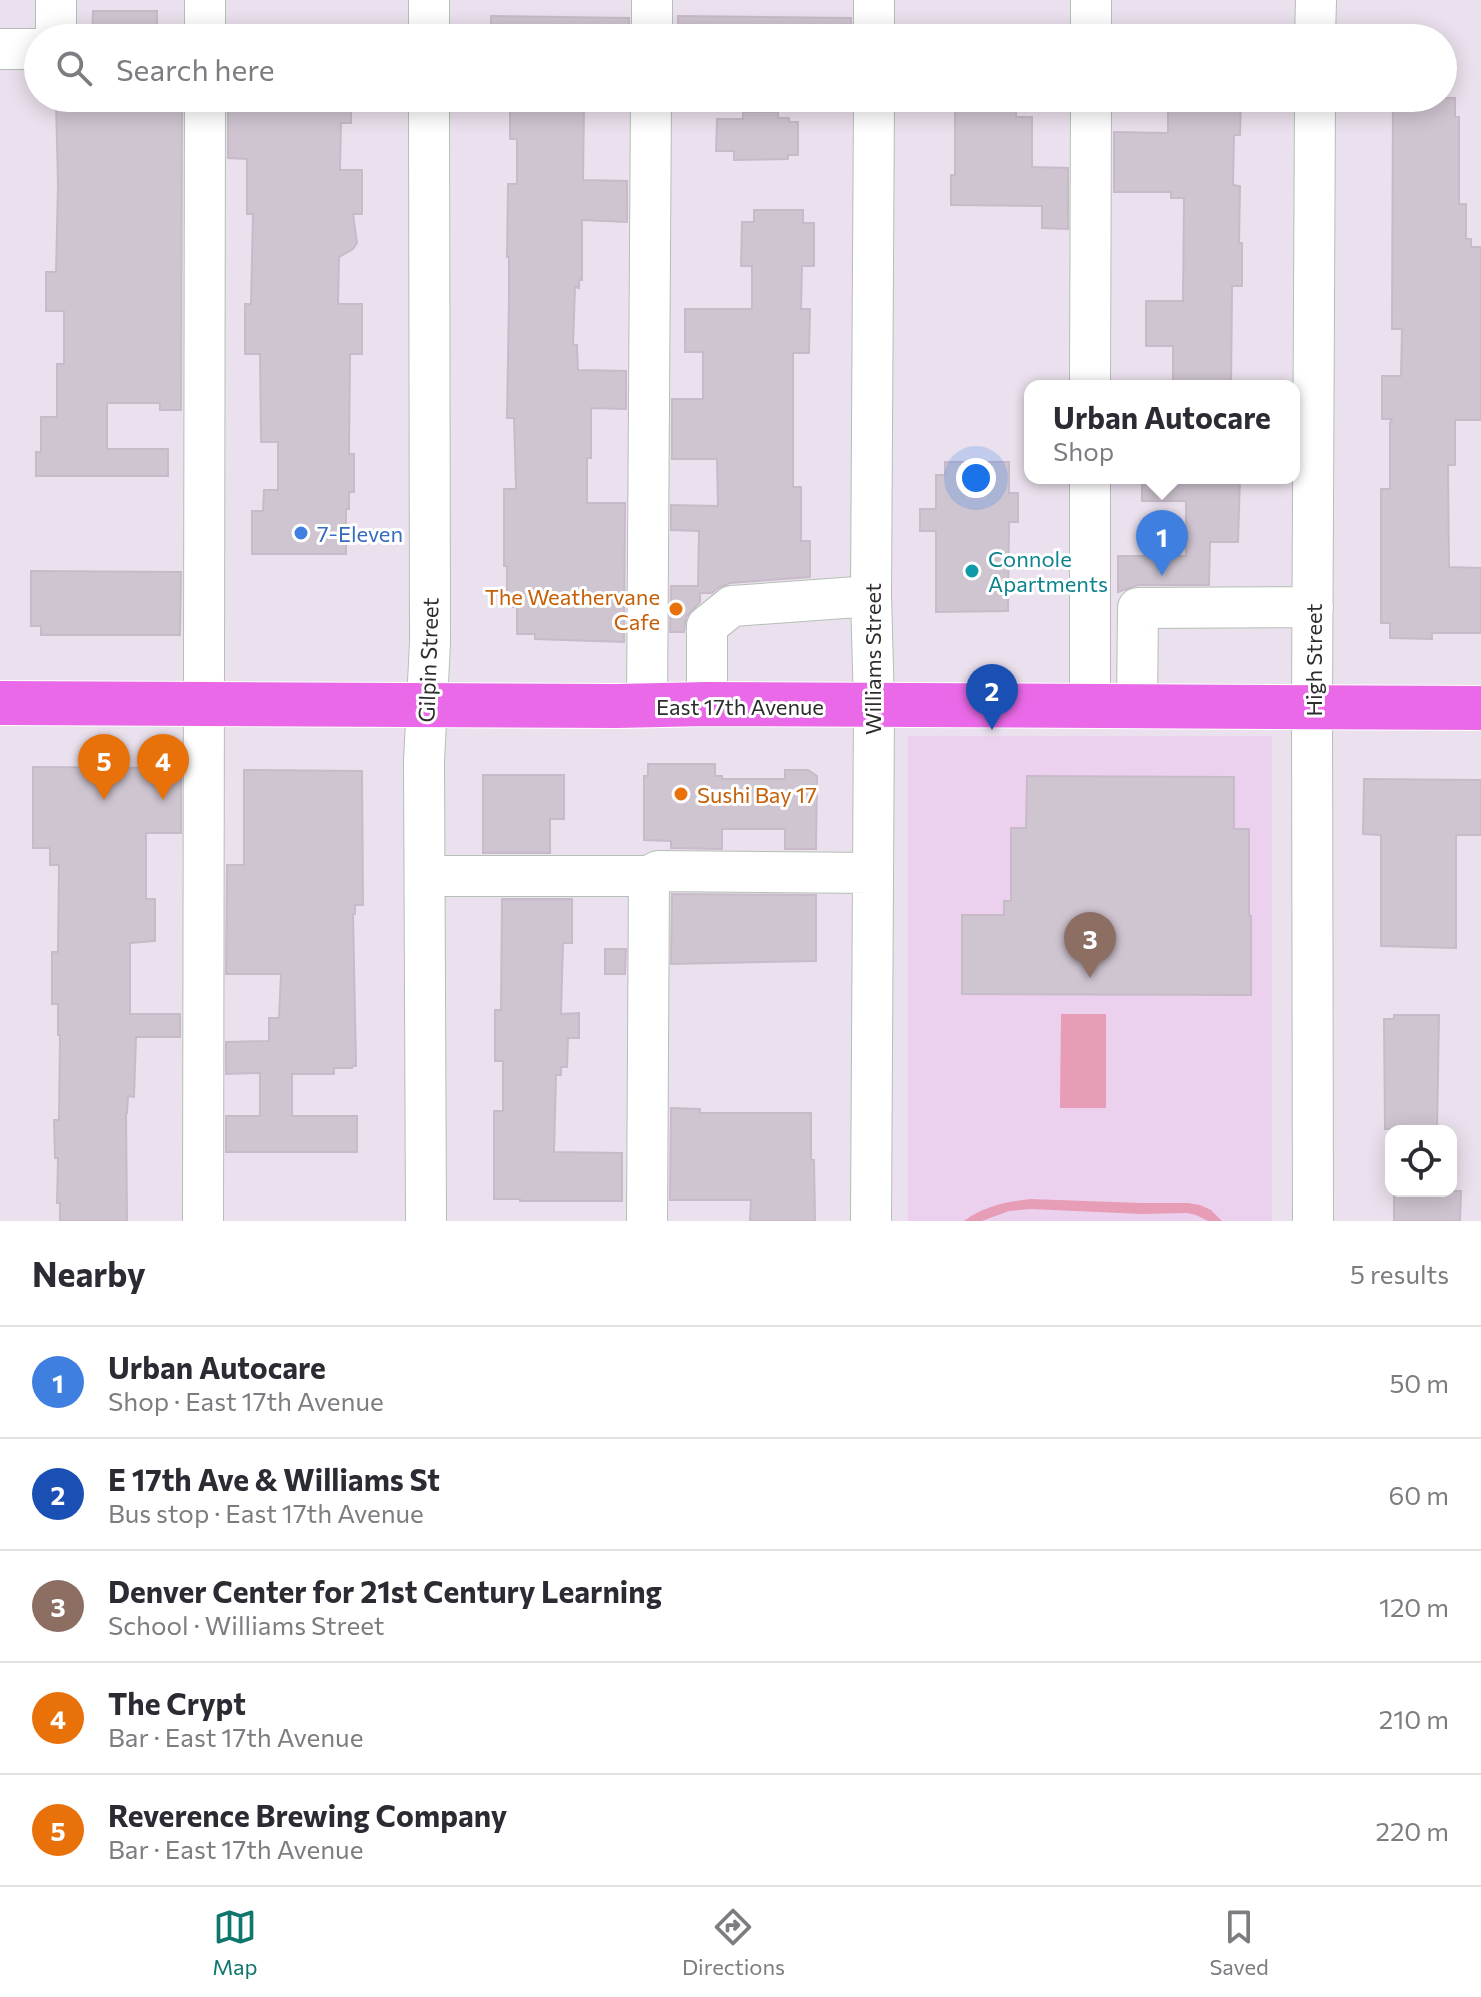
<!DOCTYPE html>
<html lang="en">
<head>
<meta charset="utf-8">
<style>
  body { margin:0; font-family:Commissioner,sans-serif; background:#f7f7f7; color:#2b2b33 }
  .controls { position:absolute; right:24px; bottom:24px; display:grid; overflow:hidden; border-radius:16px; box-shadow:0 4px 20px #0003 }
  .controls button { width:72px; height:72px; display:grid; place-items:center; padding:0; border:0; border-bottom:2px solid #e1e1e2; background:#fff; color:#2b2b33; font:40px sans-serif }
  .you { position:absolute; left:976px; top:478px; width:28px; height:28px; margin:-20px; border:6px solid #fff; border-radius:50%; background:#1a73e8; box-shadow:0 0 0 12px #1a73e833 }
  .badge { display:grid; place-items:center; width:52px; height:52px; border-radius:50%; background:#0f766e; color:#fff; font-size:26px; font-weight:700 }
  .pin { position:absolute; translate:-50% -66px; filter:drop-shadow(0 2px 4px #0008) }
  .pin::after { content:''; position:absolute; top:42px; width:28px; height:24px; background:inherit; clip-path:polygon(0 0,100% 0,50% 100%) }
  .popup { position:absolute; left:1024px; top:380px; width:276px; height:104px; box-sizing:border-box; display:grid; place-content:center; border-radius:16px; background:#fff; filter:drop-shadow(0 2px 6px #0005); font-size:26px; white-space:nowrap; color:#7c7c81 }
  .popup b { font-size:30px; color:#2b2b33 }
  .popup::after { content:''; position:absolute; left:50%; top:100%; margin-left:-16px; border:16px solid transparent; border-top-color:#fff }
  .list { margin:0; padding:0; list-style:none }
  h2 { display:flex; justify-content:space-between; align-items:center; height:104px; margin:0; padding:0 32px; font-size:34px }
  h2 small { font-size:26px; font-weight:400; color:#7c7c81 }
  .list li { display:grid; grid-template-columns:52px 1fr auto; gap:24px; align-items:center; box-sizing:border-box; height:112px; padding:0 32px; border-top:2px solid #e1e1e2 }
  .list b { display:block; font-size:30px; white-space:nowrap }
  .list p { margin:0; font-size:26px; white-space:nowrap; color:#7c7c81 }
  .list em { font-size:26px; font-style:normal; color:#7c7c81 }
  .icon { flex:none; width:44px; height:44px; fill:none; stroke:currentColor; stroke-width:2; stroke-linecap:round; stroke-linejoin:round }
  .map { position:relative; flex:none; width:1481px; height:1221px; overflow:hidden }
  .search { position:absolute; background:#fff; box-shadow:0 4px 20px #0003; left:24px; right:24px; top:24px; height:88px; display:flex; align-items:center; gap:20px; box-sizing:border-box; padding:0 28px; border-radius:44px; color:#7c7c81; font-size:30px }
  .sheet { height:664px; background:#fff }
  nav { display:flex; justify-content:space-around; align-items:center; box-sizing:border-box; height:112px; border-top:2px solid #e1e1e2; background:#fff; font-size:22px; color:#7c7c81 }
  nav a { display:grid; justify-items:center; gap:4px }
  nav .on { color:#0f766e }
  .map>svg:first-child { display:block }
  .education { fill:#ecd1ee }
  .pitch { fill:#e79db5 }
  .building { fill:#cfc5d1; stroke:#c8bac9; stroke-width:2 }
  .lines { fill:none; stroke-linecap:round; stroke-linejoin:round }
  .minor-casing { stroke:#b4bfb5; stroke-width:42 }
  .major-casing { stroke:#fff; stroke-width:46 }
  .minor { stroke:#fff; stroke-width:40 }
  .major { stroke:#ea69e8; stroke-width:44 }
  .shop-dot { fill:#3f7fe0; stroke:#fff; stroke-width:3 }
  .culture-dot { fill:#0f9aa8; stroke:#fff; stroke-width:3 }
  .food-dot { fill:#e8710a; stroke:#fff; stroke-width:3 }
  .labels { text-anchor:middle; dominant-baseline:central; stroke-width:6; stroke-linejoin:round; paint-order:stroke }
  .shop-label { font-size:22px; fill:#366cbe; stroke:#fff; text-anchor:start }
  .culture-label { font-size:22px; fill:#0d838f; stroke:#fff; text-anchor:start }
  .food-label { font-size:22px; fill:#c56008; stroke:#fff; text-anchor:end }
  .street-label { font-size:22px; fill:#2d2d2d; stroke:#fff }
</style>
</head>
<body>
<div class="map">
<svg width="1481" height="1221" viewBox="0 0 1481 1221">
  <rect width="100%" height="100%" fill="#ebe1ee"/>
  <path class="education" d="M908,736H1272V1221H908Z"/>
  <path class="pitch" d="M1061,1014H1106V1108H1060Z
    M1030,1199L1141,1203H1188L1200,1205L1211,1210L1222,1221H1208L1196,1215L1187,1213L1141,1214L1031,1209L1009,1211L982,1221H964C985,1206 1005,1202 1030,1199Z"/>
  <path class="building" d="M93,11H157V38H92Z
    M491,16L629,18V38H491Z
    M678,16L851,18V38H678Z
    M228,98H341V100H351V123H341L340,170H362V214H353L357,243L353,249L339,257L338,304H362V354H350L349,450V454H354V492H349V509H346V554H252V511H263L264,490H278V442H261L260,354H245V304H251L253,214H247V159L228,158Z
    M1178,98H1241L1240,135H1234L1233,185L1240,186L1239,243H1242V286H1232V291L1231,386H1173V346H1146V301H1183L1184,198H1171V192H1114V132L1168,133V110H1178Z
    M1393,98H1455V117H1459V204H1466V239H1471V247H1481V420H1455V465H1448L1449,567L1481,568V633H1432V639L1390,638V623H1381V489H1390V423L1392,419H1382V376H1401L1402,329H1392Z
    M56,101L173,102V107H182L181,410H160V403H107V449H168V476H36V452H41V417H57V364H64V311H46V272H56L58,185Z
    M516,106H584L583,180L627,181V222L582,220V280H579V288L575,287L573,345H577L578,370L626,371V409L591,408V458H587V503H625L624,642L535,639V634H517V607H507V566H504V489H516L514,418H507L509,301V257H507L508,184H517V139H510V107Z
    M962,108H1016V117H1032V167L1068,168V229L1042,228V206L951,205V175H955V110H962Z
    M743,112H778V118H789V122H798V155H788V159L734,160V151H716L717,119H743Z
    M754,210H803V223H814V266H802L801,309H810L809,353H793V487H801V541H810V577L730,583L718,588L712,593H700V602L686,617L684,632H670L671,586H698L699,531L671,530V505L718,506L717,459H672V399H703V352H685V309H752V266H741L742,222H754Z
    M945,462H1009V493H1018V522H1009L1008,611L936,612V531H920V509H936V475H945Z
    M1142,478H1240L1238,542H1210L1209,585H1138L1118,592V556H1186V501H1142Z
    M31,571L181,572L180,635H41V626H31Z
    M648,764H715V776H722V779H785V770H808L817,776L816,849H785V829H722V849L671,848V841L644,840V776H648Z
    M33,767L181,768V833H146V899H155V941L130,943V1014H180V1037H136L134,1097L128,1096L127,1113H126L127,1221H60V1203H57L58,1158H55L54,1120H59L60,1035H58V1004H52V952H58L59,865H50V848H33Z
    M244,770L362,771L363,905H355V914H353L356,1066H352V1068H334V1074H292V1116H357V1152H226V1116H260V1073L226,1074V1042L269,1041V1018H279L281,974H226L227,865H244Z
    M483,775H564V819H550V853H483Z
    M1027,776L1234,777V829H1249V916H1251V995L962,994V915H1004V901H1011V828H1026Z
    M1364,779L1481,780V835H1456V948L1381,946V835L1363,834Z
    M672,894L816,895V961L671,964Z
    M502,899H572V943H563L561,1014L579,1013V1038H568L567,1067H561V1075H556L554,1152L622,1153V1201H520V1199H494V1111H503V1061H495V1010H501Z
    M605,949H626L625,974H605Z
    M1394,1015H1439L1437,1131H1393V1129H1385L1384,1019H1394Z
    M671,1108L700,1109V1113H811V1160H814L815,1221H750L751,1200H670Z
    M1394,1191H1461L1460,1221H1394Z"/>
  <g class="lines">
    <defs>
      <path id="minor" d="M56,0V38
        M429,0V38
        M874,0V38
        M205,38V0
        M652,38V0
        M1091,38V0
        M1315,38L1316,0
        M0,49H38
        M1090,386L1091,98
        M707,704V626L732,606L871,596
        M647,706L651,98
        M1090,706V478
        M1137,707L1138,608L1313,607
        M425,876H649L658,871L872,873
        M203,1221L205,98
        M426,1221L424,761L430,643L429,98
        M647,1221L649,876
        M871,1221L874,706L871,596L874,98
        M1313,1221L1312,707L1315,98"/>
      <path id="major" d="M0,703L617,706L707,704L1481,708"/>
    </defs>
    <use href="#minor" class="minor-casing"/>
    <use href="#major" class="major-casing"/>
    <use href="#minor" class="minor"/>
    <use href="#major" class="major"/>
  </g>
  <circle class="shop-dot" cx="301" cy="533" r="8"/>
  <circle class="culture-dot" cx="972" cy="571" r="8"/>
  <g class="food-dot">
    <circle cx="676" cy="609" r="8"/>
    <circle cx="681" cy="794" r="8"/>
  </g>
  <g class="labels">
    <g class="shop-label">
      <text x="317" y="533">7-Eleven</text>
    </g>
    <g class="culture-label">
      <text x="988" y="558">Connole<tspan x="988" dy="25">Apartments</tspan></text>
    </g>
    <g class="food-label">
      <text x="660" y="596">The Weathervane<tspan x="660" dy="25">Cafe</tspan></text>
      <text x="697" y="794" text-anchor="start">Sushi Bay 17</text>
    </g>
    <g class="street-label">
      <text transform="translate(872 659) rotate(-90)">Williams Street</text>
      <text transform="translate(428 660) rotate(-88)">Gilpin Street</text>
      <text transform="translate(1313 660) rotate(-90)">High Street</text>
      <text x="740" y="706">East 17th Avenue</text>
    </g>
  </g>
</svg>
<div class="controls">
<button><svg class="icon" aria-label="locate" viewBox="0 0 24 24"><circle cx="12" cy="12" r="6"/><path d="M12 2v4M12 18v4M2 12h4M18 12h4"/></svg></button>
</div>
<div class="you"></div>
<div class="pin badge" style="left:1162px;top:576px;background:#3f7fe0">1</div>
<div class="popup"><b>Urban Autocare</b>Shop</div>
<div class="pin badge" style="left:992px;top:730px;background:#1a4fb4">2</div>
<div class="pin badge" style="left:1090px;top:978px;background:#8d6e63">3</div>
<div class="pin badge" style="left:163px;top:800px;background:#e8710a">4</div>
<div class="pin badge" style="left:104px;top:800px;background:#e8710a">5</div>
<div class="search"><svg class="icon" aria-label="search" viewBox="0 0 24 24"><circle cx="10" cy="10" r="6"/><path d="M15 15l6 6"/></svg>Search here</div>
</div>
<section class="sheet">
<h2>Nearby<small>5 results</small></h2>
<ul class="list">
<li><span class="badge" style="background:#3f7fe0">1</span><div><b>Urban Autocare</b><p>Shop · East 17th Avenue</p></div><em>50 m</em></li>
<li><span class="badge" style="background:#1a4fb4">2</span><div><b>E 17th Ave &amp; Williams St</b><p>Bus stop · East 17th Avenue</p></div><em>60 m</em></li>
<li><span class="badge" style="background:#8d6e63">3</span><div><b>Denver Center for 21st Century Learning</b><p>School · Williams Street</p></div><em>120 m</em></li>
<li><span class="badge" style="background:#e8710a">4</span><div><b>The Crypt</b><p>Bar · East 17th Avenue</p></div><em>210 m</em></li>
<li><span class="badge" style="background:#e8710a">5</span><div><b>Reverence Brewing Company</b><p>Bar · East 17th Avenue</p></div><em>220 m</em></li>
</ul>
</section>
<nav>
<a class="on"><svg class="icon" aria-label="map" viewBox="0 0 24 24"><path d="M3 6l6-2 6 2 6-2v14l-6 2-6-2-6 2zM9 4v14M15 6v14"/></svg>Map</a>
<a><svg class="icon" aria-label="directions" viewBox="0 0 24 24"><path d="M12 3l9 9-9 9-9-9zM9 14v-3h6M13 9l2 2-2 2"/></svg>Directions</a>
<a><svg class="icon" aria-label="saved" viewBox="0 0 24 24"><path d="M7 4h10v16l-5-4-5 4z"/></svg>Saved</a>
</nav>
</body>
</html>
